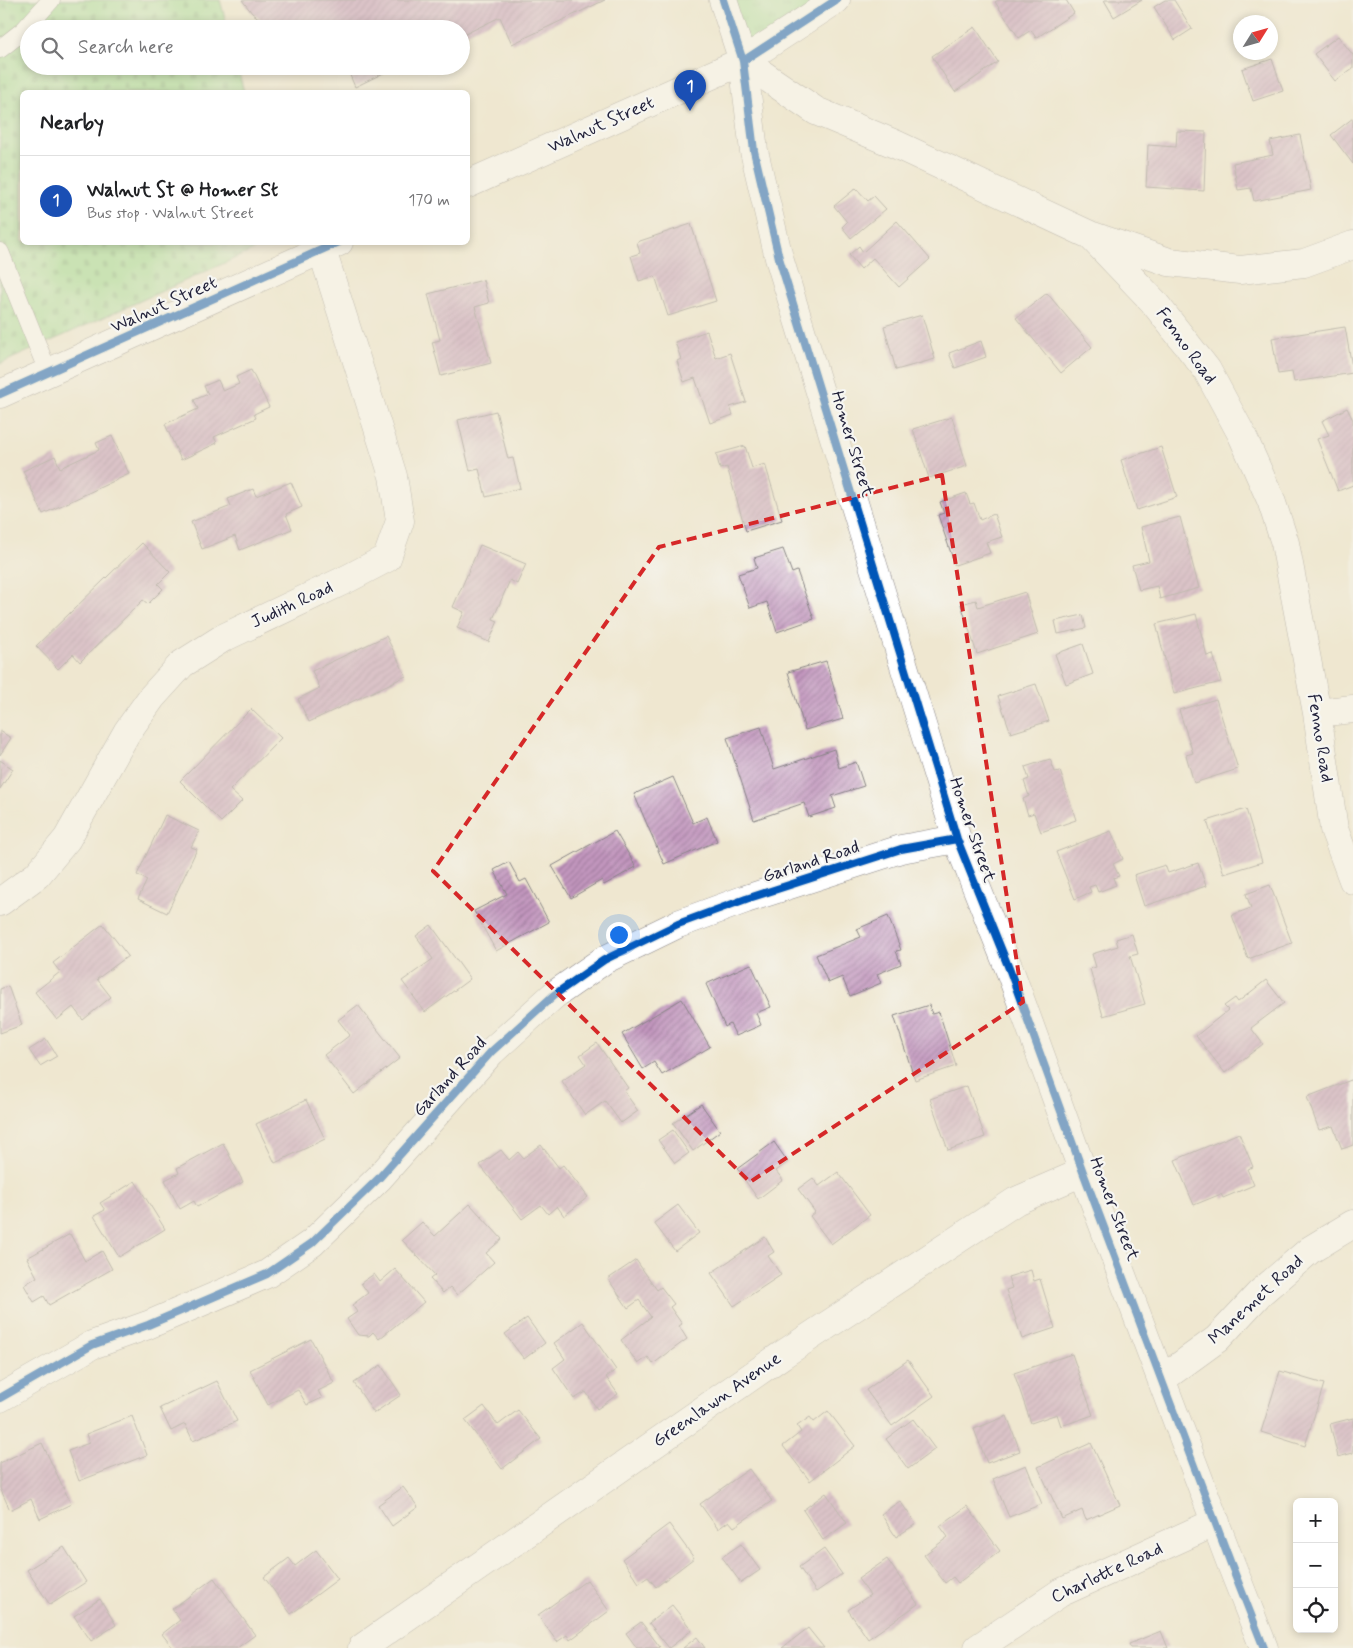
<!DOCTYPE html>
<html lang="en">
<head>
<meta charset="utf-8">
<style>
  body { margin:0; font-family:Mynerve,sans-serif; background:#f2f2f2; color:#202124 }
  .controls { position:absolute; right:15px; bottom:15px; display:grid; overflow:hidden; border-radius:8px; box-shadow:0 2px 8px #0003 }
  .controls button { width:45px; height:45px; display:grid; place-items:center; padding:0; border:0; border-bottom:1px solid #e0e0e0; background:#fff; color:#202124; font:25px sans-serif }
  .compass { position:absolute; left:1233px; top:15px; width:45px; height:45px; border-radius:50%; background:#fff; box-shadow:0 2px 8px #0003; rotate:53deg }
  .you { position:absolute; left:618px; top:934px; width:18px; height:18px; margin:-12px; border:4px solid #fff; border-radius:50%; background:#1a73e8; box-shadow:0 0 0 8px #1a73e833 }
  .badge { display:grid; place-items:center; width:32px; height:32px; border-radius:50%; background:#0f766e; color:#fff; font-size:16px; font-weight:700 }
  .pin { position:absolute; translate:-50% -41px; filter:drop-shadow(0 1px 2px #0008) }
  .pin::after { content:''; position:absolute; top:26px; width:18px; height:15px; background:inherit; clip-path:polygon(0 0,100% 0,50% 100%) }
  .list { margin:0; padding:0; list-style:none }
  h2 { display:flex; justify-content:space-between; align-items:center; height:65px; margin:0; padding:0 20px; font-size:21px }
  h2 small { font-size:16px; font-weight:400; color:#757577 }
  .list li { display:grid; grid-template-columns:32px 1fr auto; gap:15px; align-items:center; box-sizing:border-box; height:90px; padding:0 20px; border-top:1px solid #e0e0e0 }
  .list b { display:block; font-size:19px; white-space:nowrap }
  .list p { margin:0; font-size:16px; white-space:nowrap; color:#757577 }
  .list em { font-size:16px; font-style:normal; color:#757577 }
  .icon { flex:none; width:28px; height:28px; fill:none; stroke:currentColor; stroke-width:2; stroke-linecap:round; stroke-linejoin:round }
  .map { position:relative; flex:none; width:1353px; height:1648px; overflow:hidden }
  .search { position:absolute; background:#fff; box-shadow:0 2px 8px #0003; left:20px; top:20px; width:450px; height:55px; display:flex; align-items:center; gap:12px; box-sizing:border-box; padding:0 18px; border-radius:28px; color:#757577; font-size:19px }
  .panel { position:absolute; background:#fff; box-shadow:0 2px 8px #0003; left:20px; top:90px; width:450px; height:155px; border-radius:8px }
  .map>svg:first-child { display:block }
  .cemetery { fill:url(#cemetery-stones); stroke:#607f66 }
  .park { fill:url(#park-tufts); stroke:#607f66 }
  .building { fill:url(#building-hatch) }
  .lines { fill:none; stroke-linecap:round; stroke-linejoin:round }
  .lane-casing { stroke:#888486; stroke-width:19 }
  .street-casing { stroke:#888486; stroke-width:29 }
  .secondary-casing { stroke:#888486; stroke-width:29 }
  .lane { stroke:#fff; stroke-width:18 }
  .street { stroke:#fff; stroke-width:28 }
  .secondary { stroke:#fff; stroke-width:28 }
  .cycleway-casing { stroke:#f6f6f2; stroke-width:11 }
  .cycleway { stroke:#0057b8; stroke-width:8 }
  .marked { fill:none; stroke:#d62828; stroke-width:4; stroke-dasharray:10 6; stroke-linejoin:round }
  .labels { text-anchor:middle; dominant-baseline:central; stroke-width:4.5; stroke-linejoin:round; paint-order:stroke }
  .street-label { font-size:18px; fill:#22223b; stroke:#f6f6f2 }
</style>
</head>
<body>
<div class="map">
<svg width="1353" height="1648" viewBox="0 0 1353 1648">
  <defs>
    <pattern id="cemetery-stones" width="16" height="16" patternUnits="userSpaceOnUse" patternTransform="scale(1.25)"><rect width="16" height="16" fill="#9ddc92"/><path d="M2 7V4a2 2 0 0 1 4 0v3zM10 15v-3a2 2 0 0 1 4 0v3z" fill="#87bc7f"/></pattern>
    <pattern id="park-tufts" width="24" height="20" patternUnits="userSpaceOnUse" patternTransform="scale(1.25)"><rect width="24" height="20" fill="#9ddc92"/><path d="M3 7l-1-3M5 7V3M7 7l1-3M15 17l-1-3M17 17v-4M19 17l1-3" fill="none" stroke="#87bc7f"/></pattern>
    <pattern id="building-hatch" width="6" height="6" patternUnits="userSpaceOnUse" patternTransform="scale(1.25)"><rect width="6" height="6" fill="#c296be"/><path d="M-1 1l2-2M0 6l6-6M5 7l2-2" fill="none" stroke="#9d7a9c"/></pattern>
  </defs>
  <rect width="100%" height="100%" fill="#f6f6f2"/>
  <filter id="ink" filterUnits="userSpaceOnUse"><feTurbulence type="fractalNoise" baseFrequency=".02" numOctaves="2"/><feDisplacementMap in="SourceGraphic" scale="10" xChannelSelector="R" yChannelSelector="G"/><feConvolveMatrix kernelMatrix="1 2 1 2 8 2 1 2 1" color-interpolation-filters="sRGB"/></filter>
  <filter id="wash" filterUnits="userSpaceOnUse"><feTurbulence type="fractalNoise" baseFrequency=".0096" numOctaves="4" result="noise"/><feDisplacementMap in="SourceGraphic" scale="20" xChannelSelector="R" yChannelSelector="G"/><feGaussianBlur stdDeviation="1.12" result="paint"/><feColorMatrix in="noise" values="0 0 0 0 0 0 0 0 0 0 0 0 0 0 0 0 0 1.4 0 .05"/><feComposite in="paint" operator="in"/></filter>
  <g filter="url(#wash)">
    <rect width="100%" height="100%" fill="#efe7d0"/>
    <path class="cemetery" d="M0,0H220L228,29H29V66H237L244,92H22V242L269,243L0,364Z"/>
    <path class="park" d="M723,0H836L743,61Z"/>
    <g id="blocks">
      <path class="building" d="M242,0H605L512,44L500,17L461,36V29H273L252,13Z
        M998,0H1066L1074,13L1036,38L1031,30L1019,38L995,2Z
        M1104,0H1142L1114,17Z
        M1165,0H1174L1192,29L1175,40L1154,7Z
        M975,27L998,62L955,92L932,56Z
        M1338,36L1353,55V68L1335,81L1314,54Z
        M1272,59L1283,91L1253,101L1242,69Z
        M346,66H398L355,87Z
        M1353,118V164L1331,135Z
        M1177,131L1206,132L1204,191L1146,187L1148,145L1176,147Z
        M1300,135L1311,190L1254,201L1251,188L1238,190L1233,163L1273,155L1270,141Z
        M856,188L868,201L874,196L886,209L851,238L842,227L847,222L834,206Z
        M897,221L930,259L899,287L873,258L861,269L849,255L859,246L863,252Z
        M691,224L716,301L668,316L655,276L639,281L631,256L640,253L637,242Z
        M483,280L489,303L475,307L491,363L441,376L432,342L440,340L428,294Z
        M1047,293L1092,347L1061,373L1016,318Z
        M922,315L935,359L896,370L884,326Z
        M1345,327L1353,373L1294,382L1292,372L1278,374L1272,338Z
        M707,331L716,358L730,353L746,402L730,407L733,415L710,423L695,378L684,382L677,361L681,359L675,342Z
        M981,341L986,357L955,368L949,353Z
        M251,370L269,407L254,414L256,418L214,437L217,443L181,460L165,424L198,409L194,400L208,394L204,386L218,380L223,391L239,384L236,377Z
        M1347,408L1353,420V485L1338,491L1317,439L1329,435L1322,421Z
        M496,411L508,459L513,458L520,488L486,497L479,469L470,471L458,420Z
        M952,417L967,466L929,478L913,429Z
        M112,436L129,474L43,514L23,471L55,456L60,468L99,450L96,443Z
        M745,446L752,468L765,464L782,520L746,531L727,467L720,469L716,454Z
        M1161,447L1177,497L1137,510L1121,460Z
        M291,482L302,507L286,514L292,529L240,550L235,536L202,549L191,522L231,506L228,499L253,489L256,496Z
        M966,493L970,504L974,503L980,520L994,514L1002,537L986,542L990,553L955,565L938,515L944,513L940,502Z
        M1180,517L1199,588L1160,599L1157,586L1139,590L1132,565L1149,561L1141,527Z
        M142,543L170,572L158,584L163,589L148,604L143,600L80,662L73,654L58,669L36,646Z
        M480,545L526,564L517,584L510,580L493,619L498,621L489,642L457,628L464,612L453,607Z
        M783,549L792,573L797,571L814,619L777,632L767,602L750,608L738,574L757,568L754,558Z
        M1025,592L1038,634L977,654L961,604L976,600L978,607Z
        M1196,614L1207,656L1213,654L1221,682L1174,694L1156,624Z
        M1083,615L1086,628L1058,634L1055,621Z
        M386,636L406,676L309,722L298,699L320,688L312,671Z
        M1083,644L1093,674L1066,684L1055,654Z
        M826,661L843,719L805,730L788,672Z
        M1036,684L1049,721L1011,733L998,696Z
        M1216,699L1238,769L1194,783L1186,755L1193,753L1179,710Z
        M251,709L281,738L230,790L242,801L221,822L180,781Z
        M761,727L774,769L834,749L839,768L856,762L864,786L832,796L836,808L809,817L804,803L754,820L727,738Z
        M0,731L11,738L0,755Z
        M1050,759L1055,772L1060,771L1076,820L1041,832L1034,813L1028,815L1023,799L1029,796L1024,781L1029,779L1025,767Z
        M0,760L13,769L0,789Z
        M673,777L693,823L707,817L717,841L664,864L634,794Z
        M1246,809L1262,862L1224,874L1207,821Z
        M165,815L199,831L191,847L197,849L167,913L138,899L147,880L137,875Z
        M615,831L636,867L604,885L602,880L571,898L552,866Z
        M1111,831L1123,859L1113,864L1119,876L1113,878L1116,885L1098,892L1095,885L1089,887L1091,892L1075,899L1056,852Z
        M509,862L520,882L526,879L549,922L496,951L474,911L507,894L494,870Z
        M1198,863L1206,886L1144,906L1134,875L1165,865L1168,873Z
        M1270,885L1292,943L1248,959L1232,915L1251,908L1246,894Z
        M888,916L901,950L896,951L901,964L877,974L881,983L850,996L842,977L828,983L816,955L861,937L857,929Z
        M103,924L128,956L97,979L111,997L83,1020L73,1007L57,1020L35,992L60,972L53,963Z
        M431,925L470,979L425,1012L402,981L433,959L416,936Z
        M1132,934L1138,954L1130,956L1145,1004L1103,1016L1090,969L1096,967L1092,954L1118,946L1116,939Z
        M751,964L771,1007L756,1013L761,1025L736,1036L730,1024L725,1027L706,984Z
        M1266,980L1284,1003L1251,1028L1263,1044L1225,1073L1196,1036L1228,1010L1224,1006L1235,998L1238,1002Z
        M8,986L22,1025L0,1033V989Z
        M682,999L710,1047L662,1075L654,1062L643,1069L622,1034Z
        M358,1005L400,1058L354,1094L324,1055L350,1035L338,1020Z
        M929,1005L932,1014L939,1012L956,1066L915,1080L894,1016Z
        M46,1039L57,1056L40,1066L29,1050Z
        M597,1043L628,1088L624,1091L638,1111L621,1123L605,1101L585,1115L562,1081L586,1064L580,1055Z
        M1351,1080L1353,1085V1145L1342,1149L1333,1126L1319,1130L1307,1097Z
        M967,1086L985,1137L948,1150L930,1099Z
        M306,1100L325,1139L275,1163L256,1124Z
        M701,1104L720,1131L693,1151L673,1123Z
        M673,1130L689,1153L675,1163L658,1140Z
        M1239,1133L1253,1167L1247,1169L1254,1185L1223,1198L1221,1194L1194,1205L1175,1160Z
        M774,1142L788,1162L776,1171L783,1180L758,1199L737,1169Z
        M223,1143L243,1182L197,1207L194,1201L180,1209L165,1180L179,1173L177,1168Z
        M541,1145L559,1168L563,1165L588,1197L564,1216L557,1206L548,1214L541,1205L522,1219L480,1165L501,1150L509,1160L518,1152L523,1158Z
        M838,1172L870,1215L831,1244L810,1216L815,1212L798,1189L813,1178L819,1186Z
        M135,1181L165,1229L119,1257L94,1216L105,1210L100,1203Z
        M470,1204L502,1239L486,1253L494,1262L457,1295L450,1287L443,1293L430,1279L435,1275L402,1240L422,1222L435,1236Z
        M678,1205L699,1233L675,1251L654,1223Z
        M70,1234L85,1261L102,1251L112,1269L49,1305L44,1296L34,1302L24,1285L37,1277L27,1258Z
        M765,1237L774,1252L768,1256L781,1275L734,1306L711,1273Z
        M636,1260L657,1290L661,1287L674,1304L670,1307L682,1324L679,1326L687,1339L653,1364L648,1357L638,1364L621,1340L651,1317L639,1300L628,1308L608,1279Z
        M395,1269L424,1302L379,1339L373,1332L369,1336L358,1335L347,1319L357,1312L352,1305L368,1293L361,1283L374,1274L380,1282Z
        M1031,1270L1034,1281L1040,1279L1055,1328L1022,1339L1006,1290L1012,1288L1008,1277Z
        M527,1318L545,1343L524,1359L505,1334Z
        M583,1322L616,1370L606,1377L618,1394L597,1409L586,1392L574,1399L553,1368L565,1359L554,1343Z
        M311,1339L334,1383L318,1391L322,1398L307,1405L298,1390L268,1405L250,1370Z
        M1072,1354L1093,1415L1061,1426L1057,1414L1031,1423L1014,1373Z
        M908,1360L934,1396L892,1426L866,1390Z
        M381,1365L401,1395L374,1413L354,1383Z
        M1280,1371L1324,1384L1305,1446L1261,1432Z
        M217,1381L237,1421L193,1441L185,1424L171,1431L160,1408Z
        M484,1406L498,1425L518,1410L541,1439L502,1469L465,1420Z
        M828,1411L855,1446L810,1481L783,1446L801,1432L797,1426L810,1417L814,1422Z
        M132,1416L147,1455L79,1481L68,1451L89,1443L86,1434Z
        M1007,1416L1020,1451L987,1463L974,1429Z
        M1353,1418V1453L1338,1457L1330,1424Z
        M913,1419L935,1449L908,1469L886,1439Z
        M42,1443L71,1504L40,1519L31,1499L10,1510L0,1488V1463Z
        M1091,1443L1120,1505L1086,1520L1082,1510L1062,1519L1038,1467Z
        M1026,1465L1042,1504L1009,1517L993,1479Z
        M749,1469L772,1501L734,1527L729,1521L718,1529L700,1504Z
        M403,1487L418,1507L392,1526L378,1505Z
        M826,1493L847,1523L823,1540L803,1510Z
        M900,1501L916,1524L896,1537L881,1514Z
        M967,1506L1000,1551L958,1583L953,1577L945,1583L924,1555L948,1537L940,1526Z
        M669,1524L694,1558L656,1587L648,1577L639,1583L622,1559Z
        M741,1544L760,1570L741,1583L722,1557Z
        M64,1547L86,1582L50,1605L27,1570Z
        M824,1549L842,1574L816,1592L799,1567Z
        M316,1550L338,1579L291,1614L264,1577L289,1558L295,1566Z
        M887,1559L918,1604L868,1639L848,1610L870,1595L858,1579Z
        M214,1578L255,1635L237,1648H173L162,1634L180,1620L172,1609Z
        M587,1580L609,1611L570,1640L567,1635L557,1642L538,1615Z
        M100,1599L116,1625L91,1641L74,1616Z
        M672,1605L692,1630L669,1648L649,1623Z
        M641,1622L660,1647L659,1648H637L626,1633Z
        M808,1628L824,1648H782Z
        M1161,1631L1168,1648H1131L1129,1644Z
        M697,1637L705,1648H683Z"/>
    </g>
  </g>
  <g filter="url(#ink)">
    <use href="#blocks" fill-opacity="0" stroke="#888486" stroke-width="1"/>
    <g class="lines">
      <defs>
        <path id="lane" d="M0,49L24,30L51,0
          M0,252L48,372"/>
        <path id="street" d="M743,61L816,111L895,144L1090,235L1153,301L1207,370L1242,435L1271,500L1285,543L1317,713L1334,829L1353,880
          M1093,236L1169,262L1240,270L1304,263L1353,245
          M1317,713L1353,709
          M0,902L37,875L67,839L127,732L152,697L182,664L223,638L349,578L387,558L400,521L393,476L322,250
          M1162,1379L1217,1339L1260,1293L1310,1250L1353,1224
          M0,1398L92,1345L148,1325L267,1274L312,1243L379,1178L491,1052L554,995L604,960L678,924L746,899L901,849L957,839
          M362,1648L782,1355L1016,1201L1083,1172
          M978,1648L1060,1593L1216,1522"/>
        <path id="secondary" d="M723,0L743,61L754,151L779,258L957,839L1010,971L1083,1172L1231,1564L1264,1648
          M468,184L743,61L836,0
          M0,394L339,242"/>
      </defs>
      <use href="#lane" class="lane-casing"/>
      <use href="#street" class="street-casing"/>
      <use href="#secondary" class="secondary-casing"/>
      <use href="#lane" class="lane"/>
      <use href="#street" class="street"/>
      <use href="#secondary" class="secondary"/>
      <defs>
        <path id="cycleway" d="M723,0L743,61L754,151L779,258L957,839L1010,971L1083,1172L1231,1564L1264,1648
          M743,61L836,0
          M0,394L339,242
          M0,1398L92,1345L148,1325L267,1274L312,1243L379,1178L491,1052L554,995L604,960L678,924L746,899L901,849L957,839"/>
      </defs>
      <use href="#cycleway" class="cycleway-casing"/>
      <use href="#cycleway" class="cycleway"/>
    </g>
  </g>
  <path d="M0 0H1353V1648H0ZM942,475L1023,1002L750,1182L433,871L659,547Z" fill="#efe7d0" fill-opacity=".55" fill-rule="evenodd"/>
  <path class="marked" d="M942,475L1023,1002L750,1182L433,871L659,547Z"/>
  <g class="labels">
    <g class="street-label">
      <text transform="translate(601 125) rotate(-24)">Walnut Street</text>
      <text transform="translate(164 305) rotate(-24)">Walnut Street</text>
      <text transform="translate(1186 346) rotate(54)">Fenno Road</text>
      <text transform="translate(852 444) rotate(73)">Homer Street</text>
      <text transform="translate(292 605) rotate(-25)">Judith Road</text>
      <text transform="translate(1320 738) rotate(81)">Fenno Road</text>
      <text transform="translate(972 830) rotate(71)">Homer Street</text>
      <text transform="translate(811 862) rotate(-18)">Garland Road</text>
      <text transform="translate(450 1077) rotate(-48)">Garland Road</text>
      <text transform="translate(1114 1209) rotate(69)">Homer Street</text>
      <text transform="translate(1256 1300) rotate(-43)">Manemet Road</text>
      <text transform="translate(717 1400) rotate(-35)">Greenlawn Avenue</text>
      <text transform="translate(1107 1573) rotate(-25)">Charlotte Road</text>
    </g>
  </g>
</svg>
<div class="controls">
<button>+</button>
<button>−</button>
<button><svg class="icon" aria-label="locate" viewBox="0 0 24 24"><circle cx="12" cy="12" r="6"/><path d="M12 2v4M12 18v4M2 12h4M18 12h4"/></svg></button>
</div>
<svg class="compass" viewBox="-18 -18 36 36"><path d="M0-13l5 13h-10z" fill="#e53935"/><path d="M0 13l5-13h-10z" fill="#757577"/></svg>
<div class="you"></div>
<div class="pin badge" style="left:690px;top:111px;background:#1a4fb4">1</div>
<div class="search"><svg class="icon" aria-label="search" viewBox="0 0 24 24"><circle cx="10" cy="10" r="6"/><path d="M15 15l6 6"/></svg>Search here</div>
<section class="panel">
<h2>Nearby<small></small></h2>
<ul class="list">
<li><span class="badge" style="background:#1a4fb4">1</span><div><b>Walnut St @ Homer St</b><p>Bus stop · Walnut Street</p></div><em>170 m</em></li>
</ul>
</section>
</div>
</body>
</html>
